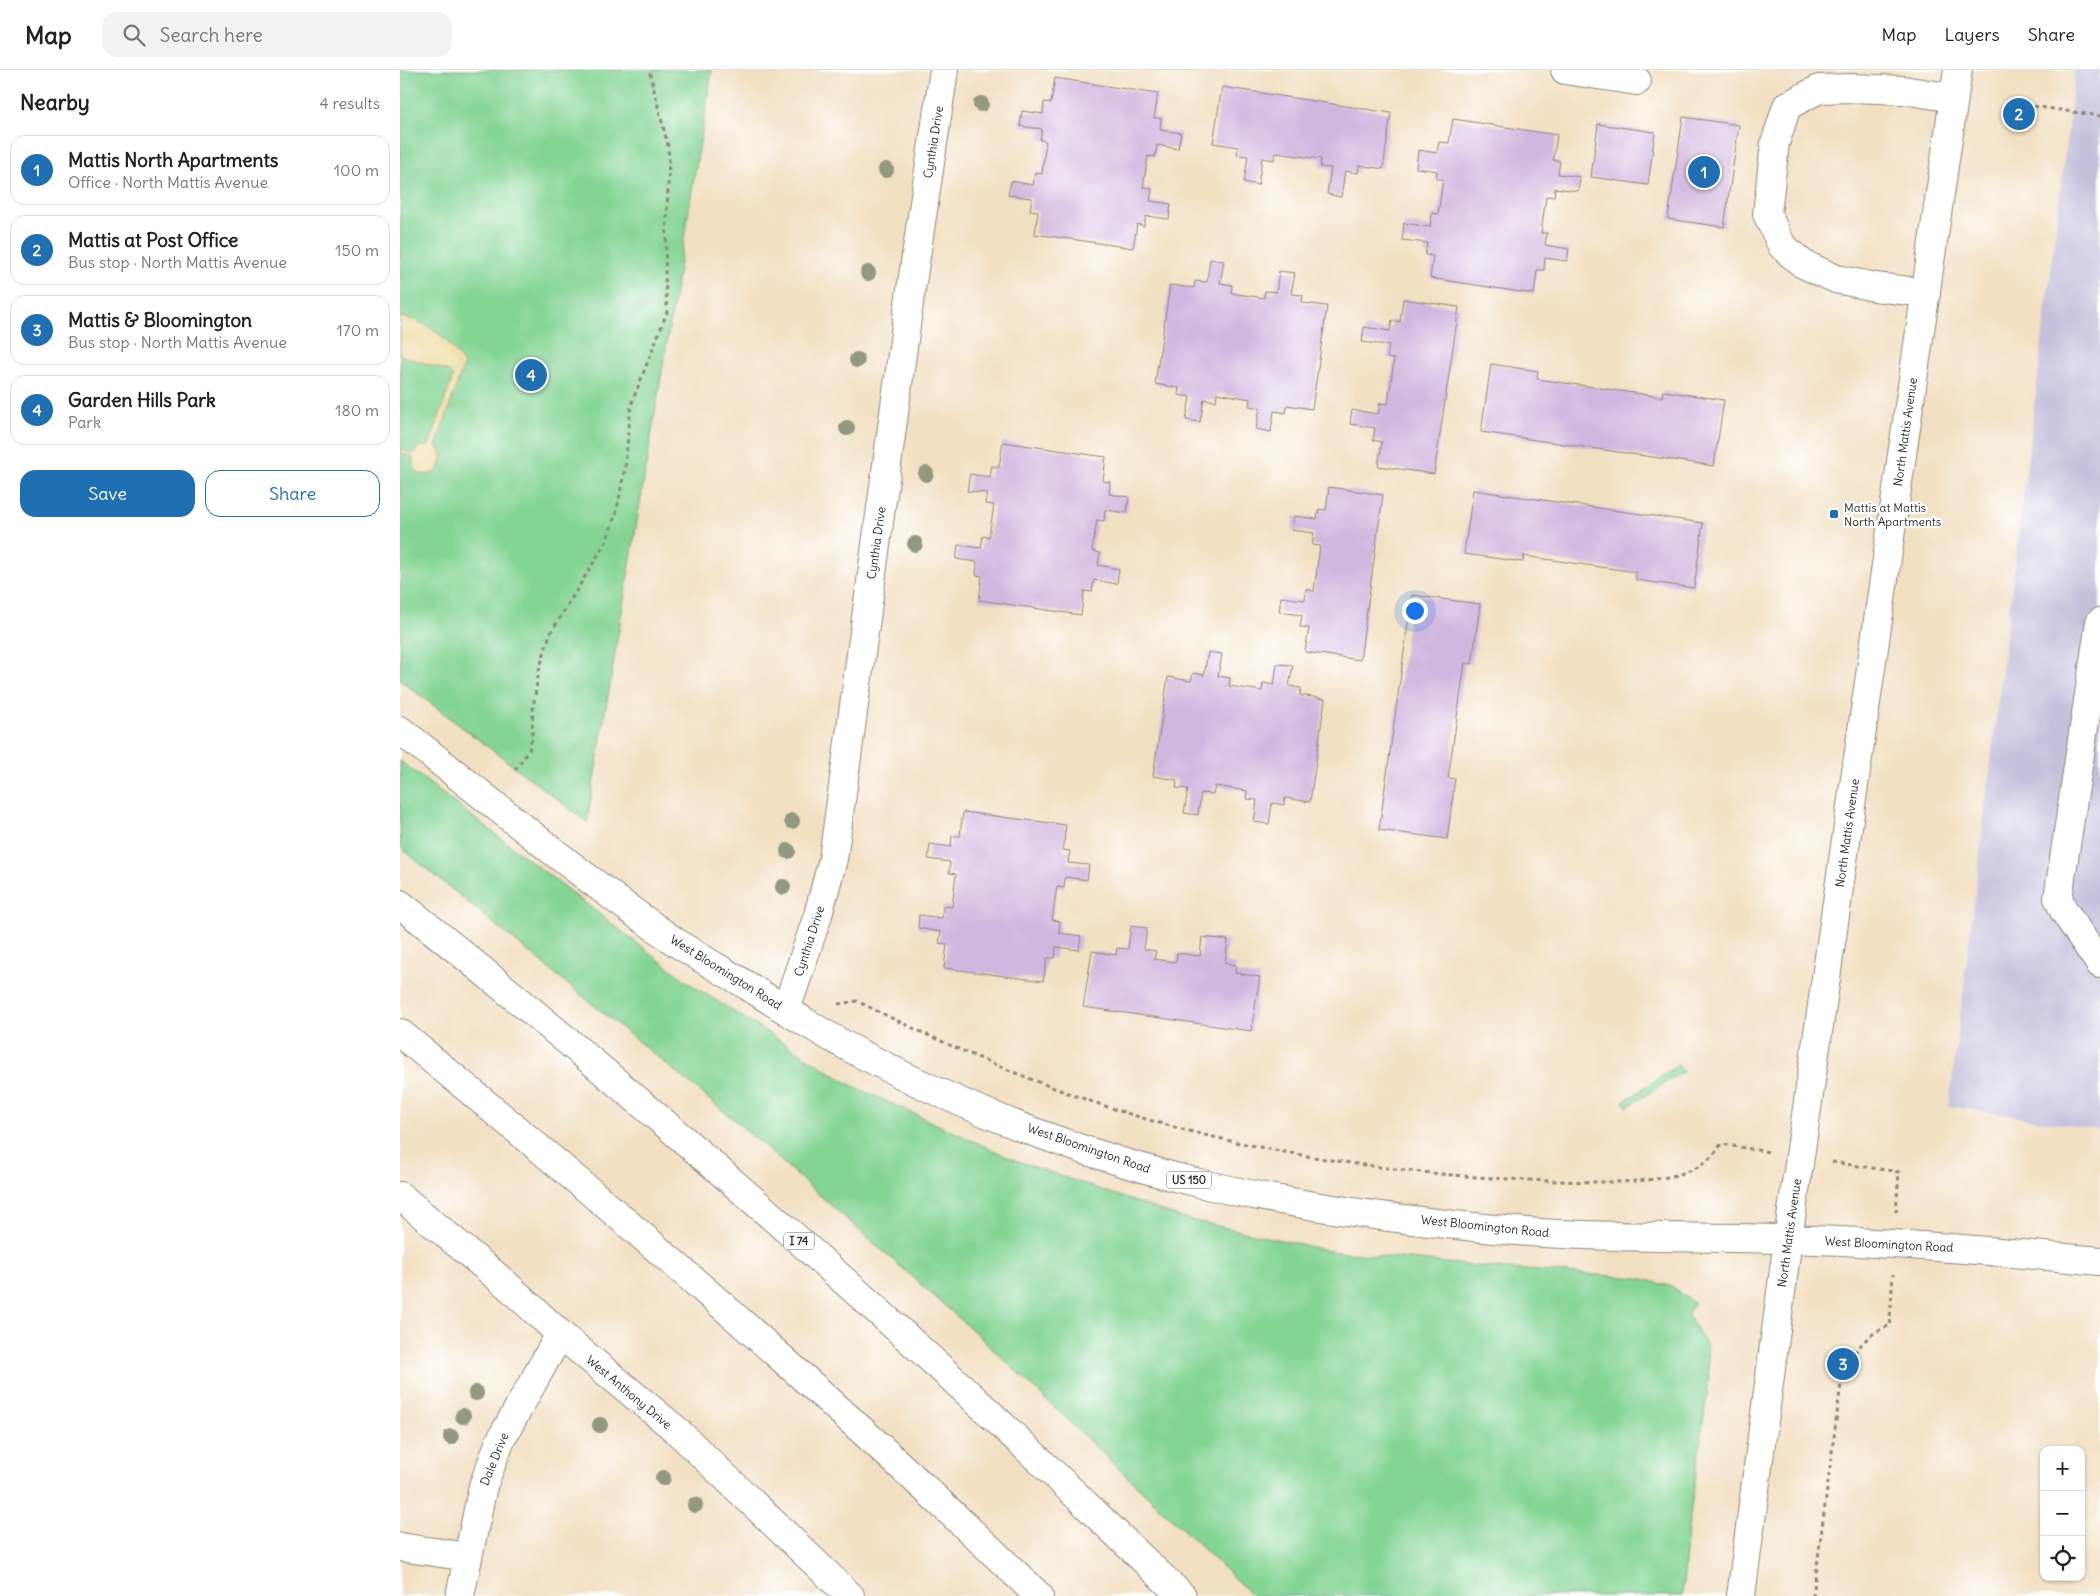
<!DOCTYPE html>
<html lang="en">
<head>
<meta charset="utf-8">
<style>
  body { margin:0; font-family:Delius,sans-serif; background:#f2f2f2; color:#222 }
  .controls { position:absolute; right:15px; bottom:15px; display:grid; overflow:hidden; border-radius:10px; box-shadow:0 1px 4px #0004 }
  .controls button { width:45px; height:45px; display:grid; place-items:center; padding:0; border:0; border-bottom:1px solid #e0e0e0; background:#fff; color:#222; font:25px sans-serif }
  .you { position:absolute; left:1014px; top:540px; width:18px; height:18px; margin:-12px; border:4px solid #fff; border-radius:50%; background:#1a73e8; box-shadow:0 0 0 8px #1a73e833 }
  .badge { display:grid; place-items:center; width:32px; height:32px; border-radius:50%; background:#1f6fb2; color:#fff; font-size:16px; font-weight:700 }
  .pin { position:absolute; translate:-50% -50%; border:2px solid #fff; box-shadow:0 1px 5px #0006 }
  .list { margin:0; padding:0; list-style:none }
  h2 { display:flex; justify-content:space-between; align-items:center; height:65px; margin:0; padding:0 20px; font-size:21px }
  h2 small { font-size:16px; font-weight:400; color:#767676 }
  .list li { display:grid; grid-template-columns:32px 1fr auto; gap:15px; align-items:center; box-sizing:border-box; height:70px; margin:0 10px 10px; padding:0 10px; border:1px solid #e0e0e0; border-radius:15px }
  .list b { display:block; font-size:19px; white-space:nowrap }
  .list p { margin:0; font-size:16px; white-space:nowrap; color:#767676 }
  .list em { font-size:16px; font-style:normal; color:#767676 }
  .actions { display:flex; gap:10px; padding:15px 20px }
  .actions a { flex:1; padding:11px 0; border:1px solid #1f6fb2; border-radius:15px; text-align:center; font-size:18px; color:#1f6fb2 }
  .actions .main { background:#1f6fb2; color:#fff }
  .icon { flex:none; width:28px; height:28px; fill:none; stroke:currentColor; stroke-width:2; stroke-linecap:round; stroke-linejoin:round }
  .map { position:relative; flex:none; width:1700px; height:1526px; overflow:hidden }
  header { display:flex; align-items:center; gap:30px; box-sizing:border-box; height:70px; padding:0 25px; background:#fff; border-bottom:1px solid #e0e0e0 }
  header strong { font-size:24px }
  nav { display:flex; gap:28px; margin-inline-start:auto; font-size:18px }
  .search { width:350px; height:45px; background:#f2f2f2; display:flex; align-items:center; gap:12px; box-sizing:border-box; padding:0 18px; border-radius:15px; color:#767676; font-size:19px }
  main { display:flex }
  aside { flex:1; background:#fff }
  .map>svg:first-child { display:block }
  .industrial { fill:#c5c0db }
  .green { fill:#84d494; stroke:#588060 }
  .sand { fill:#eeda9e; stroke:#8c8264 }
  .building { fill:#d1b7df }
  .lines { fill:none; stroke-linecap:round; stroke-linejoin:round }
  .minor-casing { stroke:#8e8677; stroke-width:30 }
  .major-casing { stroke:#8e8677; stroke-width:30 }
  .highway-casing { stroke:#8e8677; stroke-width:30 }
  .path { stroke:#8e8677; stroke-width:3; stroke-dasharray:4 4; stroke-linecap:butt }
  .minor { stroke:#fff; stroke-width:28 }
  .major { stroke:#fff; stroke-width:28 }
  .highway { stroke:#fff; stroke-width:28 }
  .tree { fill:#939880 }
  .poi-dot { fill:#1f6fb2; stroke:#fff; stroke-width:2 }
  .labels { text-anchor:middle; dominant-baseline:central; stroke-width:4.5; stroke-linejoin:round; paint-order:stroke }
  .shield { fill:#fff; stroke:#6b6b6b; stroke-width:1 }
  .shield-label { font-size:11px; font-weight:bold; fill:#2b2b2b }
  .street-label { font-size:12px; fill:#2b2b2b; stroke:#fff }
  .poi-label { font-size:12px; fill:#2b2b2b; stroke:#fff; text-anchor:start }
</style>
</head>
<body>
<header>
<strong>Map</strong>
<div class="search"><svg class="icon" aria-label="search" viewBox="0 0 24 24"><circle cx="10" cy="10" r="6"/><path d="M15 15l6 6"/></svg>Search here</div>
<nav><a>Map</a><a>Layers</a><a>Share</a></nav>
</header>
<main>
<aside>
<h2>Nearby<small>4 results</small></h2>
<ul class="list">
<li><span class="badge">1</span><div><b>Mattis North Apartments</b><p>Office · North Mattis Avenue</p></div><em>100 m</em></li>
<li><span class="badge">2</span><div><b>Mattis at Post Office</b><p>Bus stop · North Mattis Avenue</p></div><em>150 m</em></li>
<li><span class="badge">3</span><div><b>Mattis &amp; Bloomington</b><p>Bus stop · North Mattis Avenue</p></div><em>170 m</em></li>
<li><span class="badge">4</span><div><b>Garden Hills Park</b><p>Park</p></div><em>180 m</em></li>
</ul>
<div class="actions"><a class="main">Save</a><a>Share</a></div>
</aside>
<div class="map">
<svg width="1700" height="1526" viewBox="0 0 1700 1526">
  <rect width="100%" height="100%" fill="#fff"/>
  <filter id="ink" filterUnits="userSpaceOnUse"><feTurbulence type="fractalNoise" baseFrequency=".02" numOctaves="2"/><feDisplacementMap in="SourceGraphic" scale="10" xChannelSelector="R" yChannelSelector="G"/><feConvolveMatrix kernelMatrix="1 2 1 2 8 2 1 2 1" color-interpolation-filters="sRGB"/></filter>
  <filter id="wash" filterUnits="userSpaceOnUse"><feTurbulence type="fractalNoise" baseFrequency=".0096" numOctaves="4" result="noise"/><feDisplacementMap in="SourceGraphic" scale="20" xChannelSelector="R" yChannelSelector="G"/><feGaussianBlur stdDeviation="1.12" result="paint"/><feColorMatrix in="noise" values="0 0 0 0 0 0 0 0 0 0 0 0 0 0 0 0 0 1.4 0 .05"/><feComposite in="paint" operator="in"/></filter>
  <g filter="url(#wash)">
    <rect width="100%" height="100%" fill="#f2e0c3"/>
    <path class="industrial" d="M1675,0H1700V1060L1549,1036Z"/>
    <path class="green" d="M0,0H312L187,752L0,610Z
      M0,691L293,916L451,1015L615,1090L782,1148L930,1181L1097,1198L1239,1208L1273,1217L1295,1234L1287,1243L1307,1276L1309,1310L1288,1459L1282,1526H853L577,1264L332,1048L0,777Z
      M1278,995L1284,1001L1227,1037L1223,1032Z"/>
    <path class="sand" d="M0,247C30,251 48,270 64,294L36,376L42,384C42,399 35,408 18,403L13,395V387L0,383V379L14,384L20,376H29L53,306L48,301L0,285Z"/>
    <g id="blocks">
      <path class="building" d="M655,8L758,24L754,48H761L760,60L781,63L778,79L757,75L755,87L748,86L743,117L752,119L750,131L771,134L769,149L746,146L744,156L737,154L733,178L635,164L638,141L630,140L632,128L608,125L611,111L633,115L635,102L642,104L646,71L640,70L642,59L620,56L622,41L643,44L644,32L651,33Z
        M822,17L991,43L983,99L959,95L958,103L945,101L941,127L927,124L931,98L920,97L921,89L876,83L874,90L862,88L858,115L844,112L848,86L837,85L838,77L813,73Z
        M1283,47L1339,55L1324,157L1268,149Z
        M1053,49L1157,65L1153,90L1160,91L1158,104L1180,107L1178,121L1155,118L1154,127L1146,126L1141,163H1147L1145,175L1169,179L1167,191L1145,188L1144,200H1137L1134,224L1030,208L1033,186L1025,185L1027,173L1002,170L1004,153L1030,157L1032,143L1038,144L1043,109H1036L1037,101L1016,98L1018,80L1037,83L1039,72L1049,73Z
        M1198,54L1255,62L1248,115L1191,107Z
        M810,189L824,191L820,213L832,215L831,223L864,228L865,221L876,222L879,201L895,203L891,224L903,225L902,233L927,236L912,339L887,335L886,343L874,341L871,362L856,359L860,338L849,336L850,329L817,323L816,331L804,329L800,352L786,350L790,327L778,325L779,318L755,314L770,215L794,218L795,211L807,212Z
        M1003,229L1059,237L1034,404L978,396L982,372L973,370L975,358L950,354L952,340L978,344L980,333L988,334L994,289L987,288L989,275L962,272L964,257L990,261L992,250L1000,252Z
        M1091,294L1138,301L1137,309L1262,327L1263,321L1324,330L1314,396L1081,362Z
        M603,372L706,387L703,411L710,412L709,424L729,427L727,443L705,440L704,451L697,450L692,481L700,483L698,495L719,499L717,514L694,510L692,522L684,521L681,545L579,530L582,506L576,505L577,492L556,489L558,475L581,478L583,466L589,467L594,435L585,434L587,423L567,421L570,404L590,407L592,396L599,397Z
        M929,417L983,425L960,590L905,582L909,558L900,557L902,545L879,542L881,527L905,530L906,519L914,521L920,476L912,475L914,463L892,460L894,446L917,449L919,439L926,440Z
        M1073,420L1303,453L1294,518L1236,510V502L1124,486L1123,492L1064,484Z
        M1012,525L1080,534L1072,594L1065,593L1048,708L1055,709L1047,769L979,760Z
        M808,582L822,584L818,606L830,608L829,616L862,621L863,613L874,615L877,594L893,595L889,616L901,618L900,625L925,629L910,732L885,728L884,735L872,733L869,754L854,752L857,730L846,729L847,721L815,716L813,724L801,723L798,745L784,743L788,719L776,718L777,710L753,706L768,607L791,611L793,603L804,605Z
        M563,742L666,755L663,780L670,781L668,793L689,795L687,810L665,807L664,818L657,817L652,850L660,851L659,863L681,866L679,880L656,877L655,888H647L643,911L544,898L547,874L539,873L541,862L518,858L519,845L542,848L543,836L552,837L556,804L549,803L550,792L528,789L530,774L551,777L552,766H560Z
        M731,856L747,858L744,879L756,881L754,889L776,892L777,883L800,886L802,867L828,870L825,893L836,895L835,903L860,907L851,961L683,937L692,881L716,885L717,878L728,879Z"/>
    </g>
  </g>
  <g filter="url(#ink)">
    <use href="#blocks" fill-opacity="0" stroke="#8e8677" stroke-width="1"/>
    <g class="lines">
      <defs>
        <path id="minor" d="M1165,0L1237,11
          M1526,223L1475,217L1436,209L1403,194L1382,176L1367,144L1375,73L1387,36L1419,19L1451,18L1503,20L1554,28
          M1700,552L1658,828L1664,841L1700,894
          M386,940L418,845L433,789L510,226L544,0
          M0,1126L107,1215L160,1264L274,1358L450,1526
          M0,1477L68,1487
          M60,1526L83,1416L100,1371L160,1264"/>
        <path id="major" d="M0,660C92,732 181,807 277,873C300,888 325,902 348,916C387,941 426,966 467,987C573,1043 694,1089 811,1116C900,1136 993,1149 1084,1158C1185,1169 1286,1166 1388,1169C1492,1172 1596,1181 1700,1191
          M1341,1526L1388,1169L1558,0"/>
        <path id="highway" d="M0,834C183,980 361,1134 534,1292C618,1368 699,1448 782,1526
          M0,963C219,1142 434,1329 639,1526"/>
      </defs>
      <use href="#minor" class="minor-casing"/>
      <use href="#major" class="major-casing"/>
      <use href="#highway" class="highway-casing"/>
      <path class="path" d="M1626,35L1700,46
        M115,700L129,680L132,668L133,638L139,600L150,564L206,472L217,440L225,397L231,335L267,242L265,204L269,90L268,76L249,0
        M438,934L457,931C539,972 621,1008 708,1037C750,1051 793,1063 836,1072C941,1095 1049,1108 1156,1111C1199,1112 1245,1115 1287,1102C1301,1097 1314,1087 1321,1074L1369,1082
        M1432,1092L1499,1102L1496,1143
        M1413,1526L1442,1306C1454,1281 1465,1264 1491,1255L1490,1249L1493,1204"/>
      <use href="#minor" class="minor"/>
      <use href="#major" class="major"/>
      <use href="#highway" class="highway"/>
    </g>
    <g class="tree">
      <circle cx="581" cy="34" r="8"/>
      <circle cx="486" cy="100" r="8"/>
      <circle cx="468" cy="203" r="8"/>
      <circle cx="457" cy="290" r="8"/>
      <circle cx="447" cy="358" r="8"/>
      <circle cx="526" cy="404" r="8"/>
      <circle cx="515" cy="474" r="8"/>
      <circle cx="392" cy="751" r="8"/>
      <circle cx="388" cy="781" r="8"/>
      <circle cx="383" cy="817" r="8"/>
      <circle cx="76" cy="1323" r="8"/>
      <circle cx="63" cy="1346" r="8"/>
      <circle cx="200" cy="1355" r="8"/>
      <circle cx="51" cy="1367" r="8"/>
      <circle cx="263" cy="1408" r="8"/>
      <circle cx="295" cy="1435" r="8"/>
    </g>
  </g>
  <rect class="poi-dot" x="1429" y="439" width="10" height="10" rx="2.5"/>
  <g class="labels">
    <g class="shield">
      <rect x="766.5" y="1101.5" width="45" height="17" rx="4"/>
      <rect x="384" y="1162.5" width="30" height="17" rx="4"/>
    </g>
    <g class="shield-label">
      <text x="789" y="1110">US 150</text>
      <text x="399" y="1171">I 74</text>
    </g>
    <g class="street-label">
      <text transform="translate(533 72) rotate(-81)">Cynthia Drive</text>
      <text transform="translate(1505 362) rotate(-82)">North Mattis Avenue</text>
      <text transform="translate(476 473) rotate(-82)">Cynthia Drive</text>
      <text transform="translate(1447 763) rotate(-82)">North Mattis Avenue</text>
      <text transform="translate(409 871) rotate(-72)">Cynthia Drive</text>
      <text transform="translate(326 902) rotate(32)">West Bloomington Road</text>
      <text transform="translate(689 1078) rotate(19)">West Bloomington Road</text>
      <text transform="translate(1085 1156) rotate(6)">West Bloomington Road</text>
      <text transform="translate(1389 1163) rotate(-82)">North Mattis Avenue</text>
      <text transform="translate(1489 1174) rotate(3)">West Bloomington Road</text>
      <text transform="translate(229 1322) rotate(40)">West Anthony Drive</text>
      <text transform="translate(94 1389) rotate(-68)">Dale Drive</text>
    </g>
    <g class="poi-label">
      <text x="1444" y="437">Mattis at Mattis<tspan x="1444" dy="14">North Apartments</tspan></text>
    </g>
  </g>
</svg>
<div class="controls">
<button>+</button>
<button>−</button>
<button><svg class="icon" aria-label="locate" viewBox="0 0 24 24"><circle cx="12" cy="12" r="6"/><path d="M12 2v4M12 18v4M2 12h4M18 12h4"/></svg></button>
</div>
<div class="you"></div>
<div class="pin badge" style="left:1304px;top:102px">1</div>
<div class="pin badge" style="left:1619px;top:44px">2</div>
<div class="pin badge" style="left:1443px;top:1294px">3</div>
<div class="pin badge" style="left:131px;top:305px">4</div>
</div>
</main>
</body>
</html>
